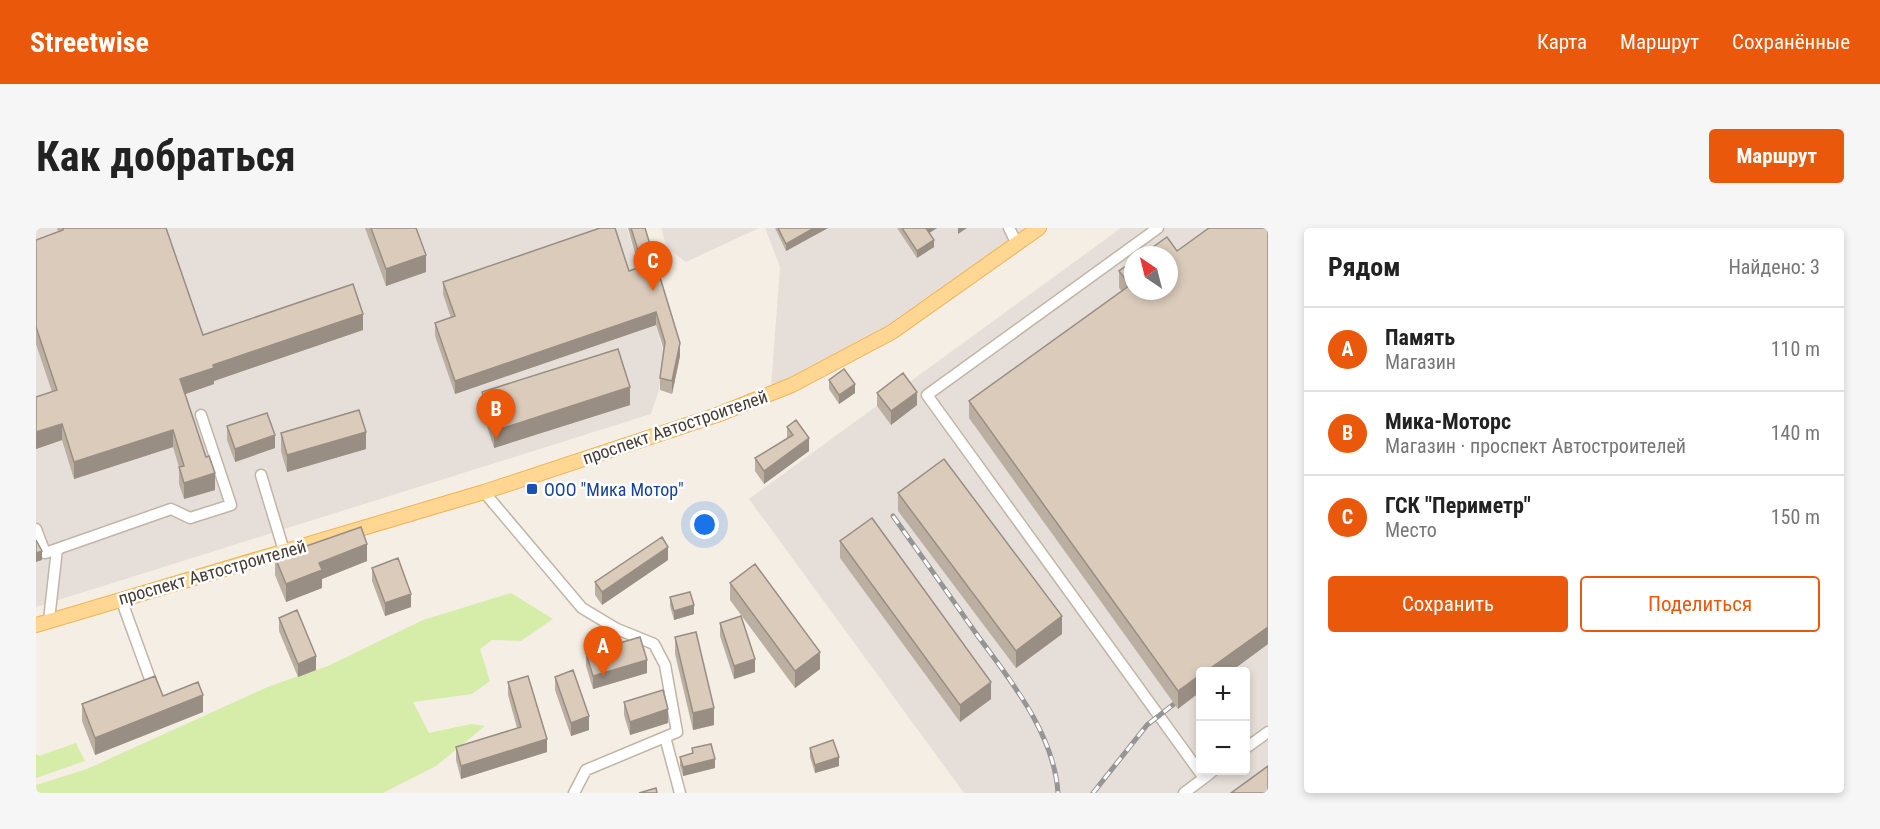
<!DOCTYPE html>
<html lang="ru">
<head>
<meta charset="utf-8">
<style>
  body { margin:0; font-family:"Roboto Condensed",sans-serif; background:#f6f6f6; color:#222 }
  .controls { position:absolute; right:18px; bottom:18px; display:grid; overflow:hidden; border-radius:6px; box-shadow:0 3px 9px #0003 }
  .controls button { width:54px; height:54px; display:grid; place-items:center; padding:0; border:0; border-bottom:2px solid #e0e0e0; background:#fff; color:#222; font:30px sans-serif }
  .compass { position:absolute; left:1088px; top:18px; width:54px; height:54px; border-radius:50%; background:#fff; box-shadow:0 3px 9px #0003; rotate:325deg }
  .you { position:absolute; left:669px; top:297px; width:21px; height:21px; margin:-15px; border:4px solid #fff; border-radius:50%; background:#1a73e8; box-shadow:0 0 0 9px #1a73e833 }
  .badge { display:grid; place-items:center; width:39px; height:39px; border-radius:50%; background:#ea580c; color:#fff; font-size:20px; font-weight:700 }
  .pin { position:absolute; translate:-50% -50px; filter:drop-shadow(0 2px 3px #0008) }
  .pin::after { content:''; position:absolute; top:32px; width:21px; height:18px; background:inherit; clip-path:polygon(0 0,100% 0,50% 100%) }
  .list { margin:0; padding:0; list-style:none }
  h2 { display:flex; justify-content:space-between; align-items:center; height:78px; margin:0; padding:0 24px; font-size:26px }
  h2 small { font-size:20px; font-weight:400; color:#767676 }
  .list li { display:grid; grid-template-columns:39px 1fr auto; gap:18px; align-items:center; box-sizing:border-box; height:84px; padding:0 24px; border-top:2px solid #e0e0e0 }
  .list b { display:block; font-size:22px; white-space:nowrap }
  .list p { margin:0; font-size:20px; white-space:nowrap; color:#767676 }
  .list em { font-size:20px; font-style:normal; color:#767676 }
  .actions { display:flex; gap:12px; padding:18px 24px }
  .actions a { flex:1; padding:14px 0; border:2px solid #ea580c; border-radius:6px; text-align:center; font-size:21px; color:#ea580c }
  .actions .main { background:#ea580c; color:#fff }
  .map { position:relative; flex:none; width:1232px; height:565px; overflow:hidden; border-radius:6px }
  header { display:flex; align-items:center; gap:36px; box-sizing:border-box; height:84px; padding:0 30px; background:#ea580c; color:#fff }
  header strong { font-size:28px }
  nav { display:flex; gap:33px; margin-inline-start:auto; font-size:21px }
  .intro { display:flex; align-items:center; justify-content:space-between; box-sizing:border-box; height:144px; padding:0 36px }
  h1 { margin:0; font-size:42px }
  .button { padding:15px 27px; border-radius:6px; background:#ea580c; color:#fff; font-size:21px; font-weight:700 }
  main { display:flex; gap:36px; padding:0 36px }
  aside { flex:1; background:#fff; border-radius:6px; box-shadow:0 3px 9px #0003 }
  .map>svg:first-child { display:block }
  .industrial { fill:#e6dfd9; fill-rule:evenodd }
  .green { fill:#d5eda8 }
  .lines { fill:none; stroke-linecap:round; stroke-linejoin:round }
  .minor-casing { stroke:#c1b5a6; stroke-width:13 }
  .major-casing { stroke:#f1b355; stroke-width:16 }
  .minor { stroke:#fff; stroke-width:10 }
  .major { stroke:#ffd692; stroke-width:14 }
  .rail-casing { stroke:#959595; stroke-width:5 }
  .rail { stroke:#fff; stroke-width:3; stroke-dasharray:9; stroke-linecap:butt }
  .wall { fill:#bbafa1 }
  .shaded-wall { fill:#998e83 }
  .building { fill:#dacbbb; stroke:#998e83; stroke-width:1.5 }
  .transit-dot { fill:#1a4fb4; stroke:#fff; stroke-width:2 }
  .labels { text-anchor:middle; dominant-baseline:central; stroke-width:5; stroke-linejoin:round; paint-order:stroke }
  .street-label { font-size:18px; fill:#473d33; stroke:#fff }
  .transit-label { font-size:18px; fill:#164399; stroke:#fff; text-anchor:start }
</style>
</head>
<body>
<header>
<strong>Streetwise</strong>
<nav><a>Карта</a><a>Маршрут</a><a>Сохранённые</a></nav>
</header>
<div class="intro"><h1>Как добраться</h1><a class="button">Маршрут</a></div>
<main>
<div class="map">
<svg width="1232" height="565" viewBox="0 0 1232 565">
  <rect width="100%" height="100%" fill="#f4eee4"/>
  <path class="industrial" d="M0,0H591L628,126L623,162L615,186L0,379Z
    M625,0H723L650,34L631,20Z
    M729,0H989L865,91L735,159L744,39Z
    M1085,0H1232V565H928L713,271ZM1097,27H1133V63H1097ZM1164,443H1210V542H1164Z"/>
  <path class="green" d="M475,365L517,391L485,413L456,412L444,421L454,453L436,466L377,474L393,505L435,496L449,498L400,538L347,565H0V557L51,541L234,458L292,438L387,392Z
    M40,515L49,533L0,550V526L3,528Z"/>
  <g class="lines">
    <defs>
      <path id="minor" d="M973,0L981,16
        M1122,0L891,167L1168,550L1178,542
        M225,247L248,323
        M448,264L546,380L581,401L618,416L629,437L641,504L550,542L538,565
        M0,301L9,325L21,321
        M85,371L114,451
        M13,392L21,321L135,281L154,290L195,277L165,187
        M629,509L644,565
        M1210,520L1232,504
        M1148,565L1168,550"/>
      <path id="major" d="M0,397L448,264L681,187L756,157L856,104L1003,0"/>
    </defs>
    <use href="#minor" class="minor-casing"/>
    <use href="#major" class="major-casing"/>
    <use href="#minor" class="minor"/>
    <use href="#major" class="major"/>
    <defs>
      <path id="rail" d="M857,288C884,326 912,365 939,404C973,451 1018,504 1022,565
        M1057,565L1111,497L1138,476"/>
    </defs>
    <use href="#rail" class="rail-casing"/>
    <use href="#rail" class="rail"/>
  </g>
  <path class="wall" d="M21,0H130L167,107L327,102L178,153V156L149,166L179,262L148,271L143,256V239L137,219L38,251L26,212L0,221V169L16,164L0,116V12L22,4Z
    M329,0H380L390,44L350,58Z
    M592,0H609L644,128L636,166L624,162V150L628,122L620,97L419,166L399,108V95L415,90L407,66V54L593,43L603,40Z
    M739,0H792L750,23Z
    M861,0H901L893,5L898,19L881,30Z
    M1141,23L1232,416L1194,444H1164L1142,481L933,190V173L1086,63L1083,60V43Z
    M793,152L819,165L803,176L793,161Z
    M446,164L594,177L458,220L446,182Z
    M841,165L881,177L855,197L841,178Z
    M191,198L239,220L199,234L191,212Z
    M751,199L773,223L728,256L719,243V230L751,210Z
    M245,205L330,221L251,244L245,223Z
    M862,265L1026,406L980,440L862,283Z
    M804,313L955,471L924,494L804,330Z
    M239,329L331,333L286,351V360L250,374L239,347Z
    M632,332L566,377L559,367V354Z
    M336,340L375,379L349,388L336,353Z
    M694,355L784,441L759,460L694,372Z
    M634,369L658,386L638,392L634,378Z
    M243,390L280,442L262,449L243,403Z
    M684,395L719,444L698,451L684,408Z
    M639,409L678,497L657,502L639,426Z
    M550,425L611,445L557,461L550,438Z
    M519,449L553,502L535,508L519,462Z
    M472,454L511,524L425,551L420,532V519L481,500L472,467Z
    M127,468L167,484L59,527L46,493V476Z
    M588,474L632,495L594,507L588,487Z
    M656,520L679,540L647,548L644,538V529L656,526Z
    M774,520L803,538L779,545L774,529Z"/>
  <path class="shaded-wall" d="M778,0H792L750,23V16Z
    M890,0H901L890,7Z
    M922,0H931L922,6Z
    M898,12V19L881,30V23Z
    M390,27V44L350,58V41Z
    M620,84V97L419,166V153Z
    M327,86V102L178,153V156L144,168V151L177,137Z
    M644,115V128L636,166V153Z
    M819,156V165L803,176V167Z
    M594,159V177L458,220V203Z
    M881,164V177L855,197V183Z
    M26,196V212L0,221V204Z
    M137,202V219L38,251V234Z
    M330,204V221L251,244V227Z
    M239,207V220L199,234V221Z
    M773,210V223L728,256V243Z
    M179,245V262L148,271V255Z
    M331,316V333L286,351V360L250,374V356L283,335Z
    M632,319V332L566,377V364Z
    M6,323V332L0,334V325Z
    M375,366V379L349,388V375Z
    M658,377V386L638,392V383Z
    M1026,388V406L980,440V423Z
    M1232,399V416L1194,444H1169Z
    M784,424V441L759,460V443Z
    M280,428V442L262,449V436Z
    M719,431V444L698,451V438Z
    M611,432V445L557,461V448Z
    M1164,447V464L1142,481V463Z
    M955,454V471L924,494V477Z
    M167,467V484L59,527V510Z
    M678,480V497L657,502V485Z
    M632,481V495L594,507V494Z
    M553,488V502L535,508V495Z
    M511,511V524L425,551V538Z
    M803,529V538L779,545V537Z
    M679,531V540L647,548V539Z"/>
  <path class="building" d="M27,0H130L167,107L317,56L327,86L177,137L178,140L144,151L170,229L173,228L179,245L148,255L143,239L148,238L137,202L38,234L26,196L0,204V169L21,162L0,99V12L27,2Z
    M335,0H380L390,27L350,41Z
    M564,0H579L593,43L607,38L595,0H609L644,115L636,153L624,150L629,114L620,84L419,153L399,95L419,88L407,54Z
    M742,0H778L750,16Z
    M866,0H890L898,12L881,23Z
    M1173,0H1232V399L1169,444H1164V447L1142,463L933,173L1094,57L1083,43L1097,33V63H1133V27H1106L1131,9L1141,23Z
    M582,121L594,159L458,203L446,164Z
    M808,141L819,156L803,167L793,152Z
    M867,145L881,164L855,183L841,165Z
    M323,182L330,204L251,227L245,205Z
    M231,185L239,207L199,221L191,198Z
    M760,192L773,210L728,243L719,230L757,207L751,199Z
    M908,231L1026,388L980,423L862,265Z
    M836,290L955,454L924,477L804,313Z
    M325,299L331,316L283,335L286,342L250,356L239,329Z
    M626,309L632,319L566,364L559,354Z
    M0,312L6,323L0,325Z
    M362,330L375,366L349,375L336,340Z
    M719,336L784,424L759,443L694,355Z
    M654,364L658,377L638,383L634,369Z
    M261,382L280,428L262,436L243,390Z
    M705,388L719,431L698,438L684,395Z
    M660,404L678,480L657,485L639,409Z
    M604,409L611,432L557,448L550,425Z
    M537,442L553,488L535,495L519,449Z
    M119,448L127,468L162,454L167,467L59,510L46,476Z
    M492,448L511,511L425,538L420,519L485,499L472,454Z
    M627,462L632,481L594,494L588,474Z
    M797,512L803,529L779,537L774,520Z
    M675,516L679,531L647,539L644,529L657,525L656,520Z
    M1232,538V565H1195Z
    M620,560L621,565H603Z"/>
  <rect class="transit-dot" x="490" y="255" width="12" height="12" rx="3"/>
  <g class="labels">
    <g class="street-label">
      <text transform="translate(639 199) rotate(-19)">проспект Автостроителей</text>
      <text transform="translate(176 344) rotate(-16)">проспект Автостроителей</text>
    </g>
    <g class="transit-label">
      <text x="508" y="261">ООО "Мика Мотор"</text>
    </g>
  </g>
</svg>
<div class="controls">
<button>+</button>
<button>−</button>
</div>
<svg class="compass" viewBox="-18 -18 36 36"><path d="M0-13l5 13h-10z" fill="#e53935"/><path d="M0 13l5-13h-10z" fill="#767676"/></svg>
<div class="you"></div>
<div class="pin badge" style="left:567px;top:448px">A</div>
<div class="pin badge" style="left:460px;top:211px">B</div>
<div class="pin badge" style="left:617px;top:63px">C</div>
</div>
<aside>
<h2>Рядом<small>Найдено: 3</small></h2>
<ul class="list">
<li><span class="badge">A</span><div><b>Память</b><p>Магазин</p></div><em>110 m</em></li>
<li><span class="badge">B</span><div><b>Мика-Моторс</b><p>Магазин · проспект Автостроителей</p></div><em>140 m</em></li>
<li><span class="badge">C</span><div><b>ГСК &quot;Периметр&quot;</b><p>Место</p></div><em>150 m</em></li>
</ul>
<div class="actions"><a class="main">Сохранить</a><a>Поделиться</a></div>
</aside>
</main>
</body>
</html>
